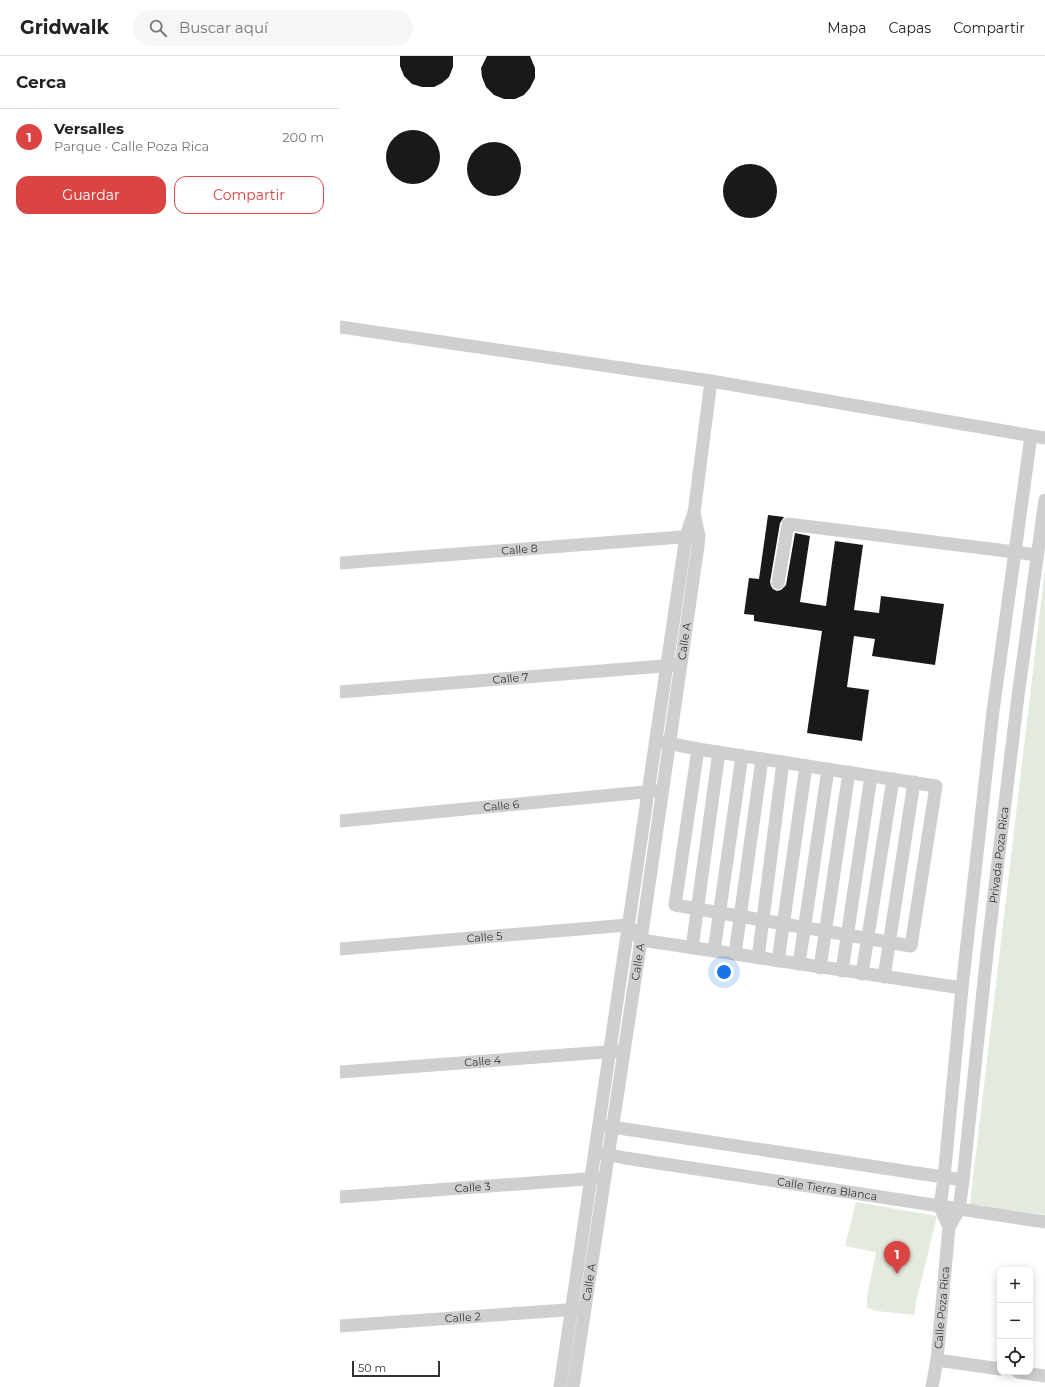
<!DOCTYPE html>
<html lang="es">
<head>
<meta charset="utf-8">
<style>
  body { margin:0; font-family:Montserrat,sans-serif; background:#f6f6f6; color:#222 }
  .controls { position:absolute; right:12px; bottom:12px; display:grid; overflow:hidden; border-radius:8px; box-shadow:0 2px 10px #0003 }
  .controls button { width:36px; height:36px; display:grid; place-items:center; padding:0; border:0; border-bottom:1px solid #e0e0e0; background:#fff; color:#222; font:20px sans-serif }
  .scale { position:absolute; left:12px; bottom:10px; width:88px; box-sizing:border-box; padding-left:4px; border:2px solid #323232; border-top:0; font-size:11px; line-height:14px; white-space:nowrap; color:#323232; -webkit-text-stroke:3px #fff; paint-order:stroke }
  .you { position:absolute; left:384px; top:916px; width:14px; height:14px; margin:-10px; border:3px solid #fff; border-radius:50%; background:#1a73e8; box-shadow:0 0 0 6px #1a73e833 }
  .badge { display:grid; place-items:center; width:26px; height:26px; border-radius:50%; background:#da4442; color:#fff; font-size:13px; font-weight:700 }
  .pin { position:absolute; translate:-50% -33px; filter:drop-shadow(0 1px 2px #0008) }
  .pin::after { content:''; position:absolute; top:21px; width:14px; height:12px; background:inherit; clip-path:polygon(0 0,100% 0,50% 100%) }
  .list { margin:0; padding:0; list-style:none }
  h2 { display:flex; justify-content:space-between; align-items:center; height:52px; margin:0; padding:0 16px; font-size:17px }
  h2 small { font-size:13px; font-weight:400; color:#767676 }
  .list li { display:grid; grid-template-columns:26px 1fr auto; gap:12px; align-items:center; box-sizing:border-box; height:56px; padding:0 16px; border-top:1px solid #e0e0e0 }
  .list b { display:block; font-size:15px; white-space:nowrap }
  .list p { margin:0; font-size:13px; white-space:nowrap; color:#767676 }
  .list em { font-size:13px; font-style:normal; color:#767676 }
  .actions { display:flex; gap:8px; padding:12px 16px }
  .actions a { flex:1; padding:9px 0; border:1px solid #da4442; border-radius:12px; text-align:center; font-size:14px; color:#da4442 }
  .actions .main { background:#da4442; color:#fff }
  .icon { flex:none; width:22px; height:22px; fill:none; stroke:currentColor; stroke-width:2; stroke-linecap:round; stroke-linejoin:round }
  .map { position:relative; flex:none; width:705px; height:1331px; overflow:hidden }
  header { display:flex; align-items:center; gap:24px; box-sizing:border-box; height:56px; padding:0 20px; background:#fff; border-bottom:1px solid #e0e0e0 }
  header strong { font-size:19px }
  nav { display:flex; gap:22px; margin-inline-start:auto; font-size:14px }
  .search { width:280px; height:36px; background:#f6f6f6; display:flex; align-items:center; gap:10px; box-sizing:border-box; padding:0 14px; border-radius:22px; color:#767676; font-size:15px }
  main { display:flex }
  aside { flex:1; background:#fff }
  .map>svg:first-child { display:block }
  .green { fill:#e3eade }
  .building { fill:#191919 }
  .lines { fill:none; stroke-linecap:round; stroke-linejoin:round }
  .minor { stroke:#cfcfcf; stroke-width:13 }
  .labels { text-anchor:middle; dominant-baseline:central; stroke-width:4; stroke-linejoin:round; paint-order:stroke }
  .street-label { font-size:11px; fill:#323232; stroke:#fff }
</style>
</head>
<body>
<header>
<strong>Gridwalk</strong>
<div class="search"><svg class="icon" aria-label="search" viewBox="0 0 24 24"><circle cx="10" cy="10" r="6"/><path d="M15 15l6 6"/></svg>Buscar aquí</div>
<nav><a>Mapa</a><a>Capas</a><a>Compartir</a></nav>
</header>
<main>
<aside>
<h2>Cerca<small></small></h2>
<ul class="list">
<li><span class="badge">1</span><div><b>Versalles</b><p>Parque · Calle Poza Rica</p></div><em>200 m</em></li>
</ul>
<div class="actions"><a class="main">Guardar</a><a>Compartir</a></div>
</aside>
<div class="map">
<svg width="705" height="1331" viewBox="0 0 705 1331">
  <rect width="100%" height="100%" fill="#fff"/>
  <path class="green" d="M705,513V1159L630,1148Z
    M516,1146L597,1160L576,1246L574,1259L537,1255L527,1252V1241L536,1196L505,1190Z"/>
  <path class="building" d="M60,0H113V11L109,21L102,27L94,31H82L72,28L64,20L60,10Z
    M147,0H190L195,12V22L190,32L184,39L175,43H164L154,39L146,31L142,21L141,12Z
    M46 101a27 27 0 1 1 54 0a27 27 0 1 1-54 0Z
    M127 113a27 27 0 1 1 54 0a27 27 0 1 1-54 0Z
    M383 135a27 27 0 1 1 54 0a27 27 0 1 1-54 0Z
    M428,459L444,461L440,467L430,526L431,530L433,533L437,535L441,534L446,529L455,477L470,480L460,546L486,550L495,485L523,489L514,554L539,557L541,540L604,548L595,609L532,600L535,583L514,580L507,631L529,634L522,685L467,677L482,575L414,565V559L404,558L409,522L419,523Z"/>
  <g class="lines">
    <g class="minor">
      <path d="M0,271L371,325L705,382"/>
      <path id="s1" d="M0,507L355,480"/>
      <path d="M438,527L448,468L675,496L697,499"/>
      <path id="s2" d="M0,636L335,609"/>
      <path d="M322,686L358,693L596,730L571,890L335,849L358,693"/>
      <path id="s3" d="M0,765L315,735"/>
      <path d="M352,892L379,696"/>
      <path id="s4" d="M0,893L288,869L301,884L622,932"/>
      <path d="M374,895L402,700"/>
      <path d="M395,898L422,703"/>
      <path d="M418,902L443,706"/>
      <path d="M438,905L466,710"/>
      <path d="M459,908L488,713"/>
      <path d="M480,912L509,716"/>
      <path d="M502,915L531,720"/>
      <path d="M522,918L553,723"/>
      <path d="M544,921L574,726"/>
      <path id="s5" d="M0,1016L278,995"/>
      <path d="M265,1070L623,1124"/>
      <path id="s6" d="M260,1097L285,1102L705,1166"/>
      <path id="s7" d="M0,1141L259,1122"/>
      <path d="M609,1171L600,1151L604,1122L622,932L653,655L691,380"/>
      <path id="s8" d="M0,1270L240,1253"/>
      <path d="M597,1304L660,1313"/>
      <path d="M678,1316L705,1320"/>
      <path d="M220,1331L346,480L354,457L371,325"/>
      <path id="s9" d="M233,1331L301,884L358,490L359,480L354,457"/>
      <path id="s10" d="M592,1331L597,1304L609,1171L619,1154L623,1124L647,897L678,640L705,444"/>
    </g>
  </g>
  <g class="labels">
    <g class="street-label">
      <text stroke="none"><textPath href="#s1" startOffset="180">Calle 8</textPath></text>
      <text stroke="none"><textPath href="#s9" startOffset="754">Calle A</textPath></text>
      <text stroke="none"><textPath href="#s2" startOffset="171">Calle 7</textPath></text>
      <text stroke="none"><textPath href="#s3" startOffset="162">Calle 6</textPath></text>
      <text stroke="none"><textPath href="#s10" startOffset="538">Privada Poza Rica</textPath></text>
      <text stroke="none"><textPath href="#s4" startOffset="145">Calle 5</textPath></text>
      <text stroke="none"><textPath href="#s9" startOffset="430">Calle A</textPath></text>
      <text stroke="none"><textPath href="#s5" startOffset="143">Calle 4</textPath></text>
      <text stroke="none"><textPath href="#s7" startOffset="133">Calle 3</textPath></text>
      <text stroke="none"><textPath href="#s6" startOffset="230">Calle Tierra Blanca</textPath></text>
      <text stroke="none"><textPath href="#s9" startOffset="106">Calle A</textPath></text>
      <text stroke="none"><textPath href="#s10" startOffset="80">Calle Poza Rica</textPath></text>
      <text stroke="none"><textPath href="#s8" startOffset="123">Calle 2</textPath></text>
    </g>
  </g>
</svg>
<div class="controls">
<button>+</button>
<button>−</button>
<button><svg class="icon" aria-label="locate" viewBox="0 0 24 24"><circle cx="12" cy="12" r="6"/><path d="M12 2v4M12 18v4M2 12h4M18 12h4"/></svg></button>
</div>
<div class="scale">50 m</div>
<div class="you"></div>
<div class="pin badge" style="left:557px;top:1218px">1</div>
</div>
</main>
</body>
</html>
